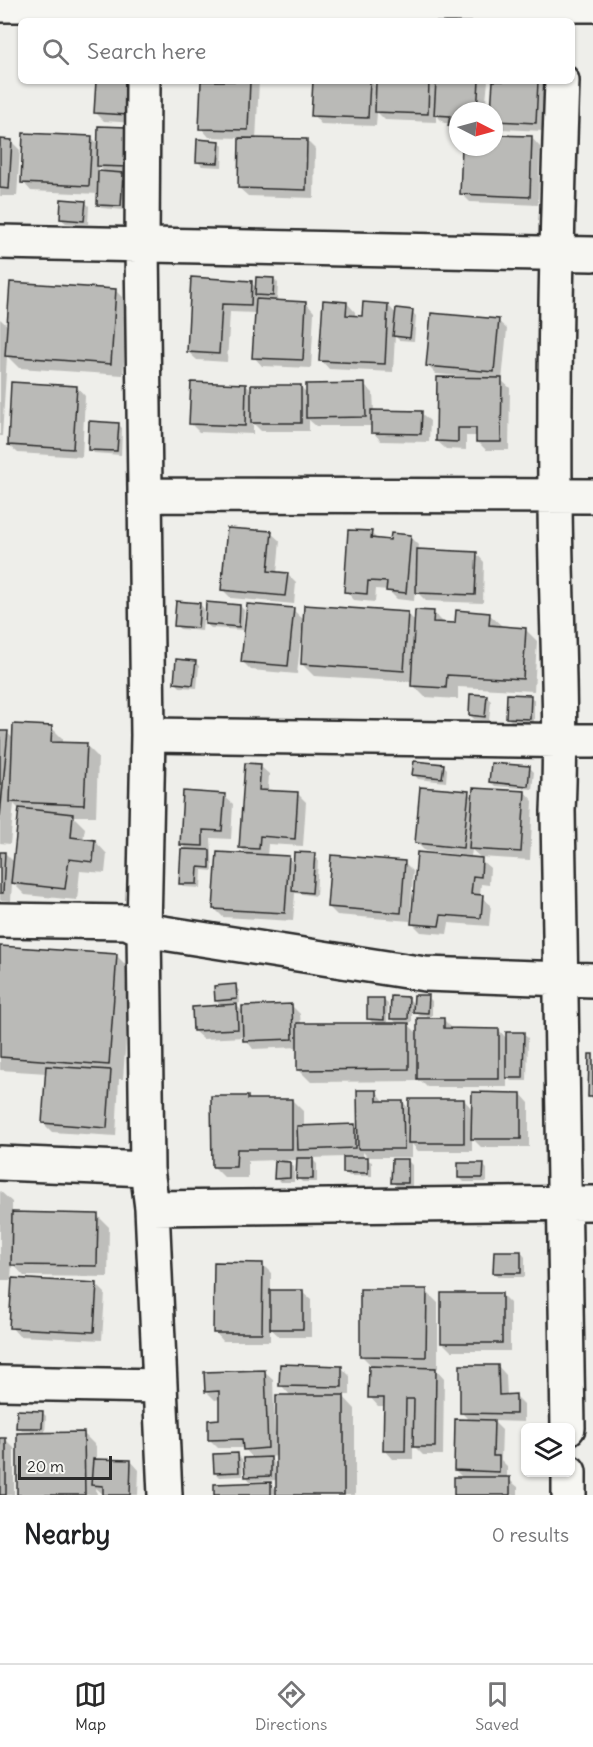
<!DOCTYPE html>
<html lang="en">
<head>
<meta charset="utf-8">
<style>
  body { margin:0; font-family:Delius,sans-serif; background:#f2f2f2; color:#202124 }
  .controls { position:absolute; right:18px; bottom:18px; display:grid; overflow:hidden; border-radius:9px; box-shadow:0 2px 4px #0004 }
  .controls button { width:54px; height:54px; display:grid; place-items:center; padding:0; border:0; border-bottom:2px solid #e0e0e0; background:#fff; color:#202124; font:30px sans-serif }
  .compass { position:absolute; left:449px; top:102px; width:54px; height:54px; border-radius:50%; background:#fff; box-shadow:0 2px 4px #0004; rotate:96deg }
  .scale { position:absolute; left:18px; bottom:15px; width:94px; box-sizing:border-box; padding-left:6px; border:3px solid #2b2b2b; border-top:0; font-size:16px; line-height:21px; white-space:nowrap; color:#2b2b2b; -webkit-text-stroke:4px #f6f6f2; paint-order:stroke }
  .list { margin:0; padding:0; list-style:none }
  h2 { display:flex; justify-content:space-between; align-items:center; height:78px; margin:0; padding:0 24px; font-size:26px }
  h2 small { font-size:20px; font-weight:400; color:#757577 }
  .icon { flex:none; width:33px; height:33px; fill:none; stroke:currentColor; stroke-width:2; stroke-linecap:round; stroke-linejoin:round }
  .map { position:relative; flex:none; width:593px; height:1495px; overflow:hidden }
  .search { position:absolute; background:#fff; box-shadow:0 2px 4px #0004; left:18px; right:18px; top:18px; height:66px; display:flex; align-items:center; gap:15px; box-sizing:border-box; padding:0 21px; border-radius:9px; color:#757577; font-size:22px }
  .sheet { height:168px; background:#fff }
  nav { display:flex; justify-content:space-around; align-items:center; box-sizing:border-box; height:84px; border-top:2px solid #e0e0e0; background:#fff; font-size:16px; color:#757577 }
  nav a { display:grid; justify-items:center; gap:3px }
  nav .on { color:#2b2b2b }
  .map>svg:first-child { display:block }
  .shadow { fill:#0003; fill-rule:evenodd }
  .building { fill:#babab7; stroke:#2b2b2b; stroke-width:1.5 }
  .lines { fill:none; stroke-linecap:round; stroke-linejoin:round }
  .minor-casing { stroke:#2b2b2b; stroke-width:38 }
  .minor { stroke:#f6f6f2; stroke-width:33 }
</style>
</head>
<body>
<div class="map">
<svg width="593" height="1495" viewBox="0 0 593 1495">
  <rect width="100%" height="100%" fill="#eeeeea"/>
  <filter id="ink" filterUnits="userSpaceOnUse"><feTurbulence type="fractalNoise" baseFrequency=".0167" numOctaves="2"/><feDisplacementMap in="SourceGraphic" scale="12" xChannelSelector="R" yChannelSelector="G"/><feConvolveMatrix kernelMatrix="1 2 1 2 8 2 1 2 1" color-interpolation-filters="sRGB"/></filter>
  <g filter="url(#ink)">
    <path class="shadow" d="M98,81L136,123L104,121L96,113Z
      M203,81H259L256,140L307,141L315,149L314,198L248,196L239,188L240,138L209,137L201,128Z
      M314,81H370L377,88V81H433L438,85V81H488L485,111H458V134L450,123H444L436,115V122L385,120L377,112L376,126L321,124L313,115Z
      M491,81H546L544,131L501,129L494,122V84Z
      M99,128L135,175L123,174L127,179L125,210L102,208L98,204L99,194L31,191L23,182L91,137L99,145ZM99,166L106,173H98Z
      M494,137L532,138L540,147L538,205L470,202L462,194L463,147H494Z
      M0,141H11L20,150L17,196H0Z
      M219,142L223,146L222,167L202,166L197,161Z
      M85,202L89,206L88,224L66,223L61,219Z
      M192,279L251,283L257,288L274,279L278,283L277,302L306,303L314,312L311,368L262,366L254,357L256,313L230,312L227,362L197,360L188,352Z
      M116,291L128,303L123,375L19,368L7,356L2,436H0V319L9,327Z
      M347,303L355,312V317H363L388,305L397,315L412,312L416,316L414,341L399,340L395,336L393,372L329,369L321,360Z
      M498,321L507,329L502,381L510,388L509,450H486L477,441V436H466V450L446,449L437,441L471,377L436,374L427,365Z
      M246,385L253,392L301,387L307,393L365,385L373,393L374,411L421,413L430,421L429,442L381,441L373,432V426H316L309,420V431H261L253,423V434L199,432L191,424Z
      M77,387L85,396L82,457L18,453L9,445Z
      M118,424L122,428L121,455L94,453L90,449Z
      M271,533L280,541L277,573L287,574L296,583L294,604L231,598L222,589Z
      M371,533L378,540L392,541L410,536L419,545L418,551L476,553L484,562L483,603L426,601L415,590L414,601L397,599L388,590L376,589L375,602L354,600L346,591Z
      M200,604L204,609L202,631L180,629L175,625Z
      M240,606L244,610L243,630L211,628L206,624Z
      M293,610L303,619L297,674L251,670L242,661Z
      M433,612L445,624L457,625L489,614L502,626L525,629L537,641L534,691L458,687V699L425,697L413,685V682L314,676L302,664L407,613L416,622Z
      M195,662L199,666L197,688L180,687L176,683Z
      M530,696L534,700V723L512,722L508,718Z
      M486,697L491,701L489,720L474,719L470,715Z
      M51,727L63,739V744L86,745L98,757L96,816H73L85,828L83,840L95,841L107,854L105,873L80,871L77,900L25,895L12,882L11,901L0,900V853H5L15,863L20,810L14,804L10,844L0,843V732L7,733L14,739Z
      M443,765L447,769L446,782L418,779L414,774Z
      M260,766L269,774L268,791L297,793L306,802L303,846L268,844L267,856L288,858L295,864L314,855L318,859L316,896L295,893L293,921L223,917L214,908L248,855L241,848Z
      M529,767L534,772L532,789L495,786L491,782Z
      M525,792L533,801L530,860L480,857L472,850L471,856L425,851L416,842L468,793L474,798Z
      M224,796L233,804L231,839L211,838L213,871L202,870L201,888L184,887L180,883L188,851L181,844Z
      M481,860L490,868L489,885L481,884L480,896L491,905L489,926L449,923L447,934L421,932L412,923Z
      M405,863L413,871L410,921L337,915L328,906Z
      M0,947L117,956L131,970L123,1079H119L116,1136L52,1132L43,1123L47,1073L0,1070Z
      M235,986L239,990L240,1003L235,1004L243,1012L292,1006L300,1014L301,1025H375L369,1019L383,1000L388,1004L387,1025H398L392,1018L408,998L415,1005L428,997L432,1001V1016H419L412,1009V1022H406L419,1035L444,1020L452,1028L499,1030L507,1039L523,1034L528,1038L527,1081H511L507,1077V1087H427L421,1081L311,1082L299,1070V1047L253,1049L244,1037L203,1039L194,1031L222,1006L216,1001Z
      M376,1091L385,1102H403L410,1110L464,1100L473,1110L521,1094L529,1103V1147H481L472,1138V1151H418L412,1144V1157H368L363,1152V1158L372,1162V1176H349L345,1172V1157L311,1158L317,1164V1182H302L298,1178V1160H287L294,1167V1182H280L276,1178V1160L248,1161V1178H225L213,1166L247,1097L251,1101L292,1100L304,1112V1127L354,1125L359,1130Z
      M408,1161L412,1165V1187H397L393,1182Z
      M483,1165L487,1169V1182H464L460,1178Z
      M0,1191L12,1202V1214L97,1215L109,1227L108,1277L24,1276L12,1263L11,1280H0Z
      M521,1252L525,1257V1277H499L495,1273Z
      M262,1264L271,1273V1292H302L311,1300V1337H280L270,1328V1341H223L215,1332Z
      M96,1284L105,1293L102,1340L19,1336L11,1327Z
      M426,1291L438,1303V1368H435L444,1378L443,1455H423L413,1445V1459H393L385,1450V1406H378L370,1397L374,1368L361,1355Z
      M502,1295L510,1303V1351H451L442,1342Z
      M498,1366L506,1375L507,1396H516L524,1404V1422L493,1421L502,1430L501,1460L507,1466V1478L518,1487V1495H455V1479H464L455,1470L470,1421L461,1412Z
      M341,1367L350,1376V1395H342L355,1409V1495H215V1486L270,1483L277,1491L278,1480L250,1481L246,1476L254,1459L244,1448H218L210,1440L221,1421L220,1399L215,1400L206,1391L264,1372L273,1380L275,1432H278L292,1397L281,1385ZM278,1456V1474H275L274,1463L269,1457Z
      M42,1412L46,1416L45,1434H84L96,1446V1460L131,1461L139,1470L138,1495H104L96,1488L97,1495H19L18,1435L44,1434V1432L22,1431L18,1427Z
      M0,1439H5L14,1448V1495H0Z
      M238,1455L242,1459L243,1476L219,1477L215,1473Z"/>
    <path class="building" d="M96,81H130L128,115L94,113Z
      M201,81H250L248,130L199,129Z
      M313,81H370L368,118L311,116Z
      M376,81H429L428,114L375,112Z
      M436,81H479L477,111H458V127L448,126L450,116L434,115Z
      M493,81H538L536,123L494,121V111H491Z
      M98,126L127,127V167L97,166Z
      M23,133L92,136L89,186L21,183Z
      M494,135L532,136L530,197L460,194L462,147H494Z
      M239,138L307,139L306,190L238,188Z
      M0,139L12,140L9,189L0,188Z
      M197,139L220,141L218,163L196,162Z
      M98,171L123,173L121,206L97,205Z
      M61,199L86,201L84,221L60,219Z
      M191,277L252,281L251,305L222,304L219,354L187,352Z
      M256,277L274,278L273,296L255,295Z
      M10,282L116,289L111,364L5,356Z
      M256,299L306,302L303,360L252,358Z
      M323,300L347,302L346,315L362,316L363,302L388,304L385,364L319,361Z
      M396,308L413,310L410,338L393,336Z
      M431,313L499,319L494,372L426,366Z
      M437,377L502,378L501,442H476V428H458V442L436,441Z
      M11,382L77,386L73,449L8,445Z
      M191,382L246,384L245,426L189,424Z
      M365,383L366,417L306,418V384Z
      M251,385H301V423H251Z
      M371,410L422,411L421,434L371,433Z
      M89,421L119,423L117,451L88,450Z
      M227,528L272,531L268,571L288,573L285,596L221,590Z
      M348,530L372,531L371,538L390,540L391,533L411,535L406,593L386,591L387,582L368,581L367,594L344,592Z
      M417,549L477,552L475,595L416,593Z
      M176,601L200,603L198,628L174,626Z
      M206,602L240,605L239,627L205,624Z
      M247,604L294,608L288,666L241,662Z
      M304,605L408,612L404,671L301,664Z
      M415,610L434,611L433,622L455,623L456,610L490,613L489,625L526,628L523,679L447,675L446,688L411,686Z
      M176,659L196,661L193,685L174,683Z
      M470,694L487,695L485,717L469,715Z
      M507,694L531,695L530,719L506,718Z
      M13,724L52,726L51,742L87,743L84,805L10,802Z
      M0,731H8L0,817Z
      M414,761L444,764L442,778L412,775Z
      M245,763L261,764L259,790L298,792L295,839L260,836L259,849L239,848Z
      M491,763L530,766L528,786L489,782Z
      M420,787L469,791L463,848L415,843Z
      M473,788L525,791L521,852L469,849Z
      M183,791L225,794L222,831L203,830V846L180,845Z
      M19,808L73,814L71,837L95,840L93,862L69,859L65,889L11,883Z
      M181,849L210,850V868L198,867L197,884H179Z
      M0,852H5L3,893H0Z
      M217,852L289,856L285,913L213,909Z
      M294,852L315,853L312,893L292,891Z
      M417,852L482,858L481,877L473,876L471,894L483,895L481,918L441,915L439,926L411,924Z
      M331,855L405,861L401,913L327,907Z
      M0,946L117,954L109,1065L0,1057Z
      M236,984L237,999L215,1001L214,986Z
      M414,995H429L428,1013L413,1012Z
      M391,996L409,997L408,1019H390Z
      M367,998H384V1020L367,1019Z
      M237,1004L238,1029L193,1031L192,1007Z
      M292,1004L293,1039L243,1041L242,1006Z
      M417,1018H444V1028L499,1029V1079H417Z
      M297,1023H409V1069L297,1070Z
      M506,1032H524L523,1078H506Z
      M589,1054H593V1097H588Z
      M46,1066L111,1070L107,1128L42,1123Z
      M357,1090H377V1101H403L404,1149H358Z
      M472,1092L521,1093V1139H471Z
      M211,1096H248V1099H292V1149H237L236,1167H212Z
      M409,1099H464V1143H408Z
      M355,1124V1148L298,1150L297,1126Z
      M343,1157H368V1173H343Z
      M297,1158H313V1179H296Z
      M392,1159H408V1183H391Z
      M275,1161L290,1162V1178L274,1179Z
      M458,1163H484L483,1178H458Z
      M12,1212L98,1214L97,1266L11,1265Z
      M494,1251H521V1273H493Z
      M214,1262L263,1263L262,1333H213Z
      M12,1278L97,1283L94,1332L9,1328Z
      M360,1289H427L426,1357L360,1356Z
      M270,1290H303V1329H270Z
      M441,1293H502V1343H441Z
      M280,1364L342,1366V1387L279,1386Z
      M460,1365H498L499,1395L516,1394V1414L460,1413Z
      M369,1366L436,1368L435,1447H413L414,1399H406L405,1451H383L384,1398H368Z
      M265,1370L268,1448L243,1450L242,1439L208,1440V1420L219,1419V1391L205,1392L204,1372Z
      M276,1395H344V1495H276Z
      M17,1410L43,1411L42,1428H16Z
      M455,1419L494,1420L493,1456H499V1472L454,1470Z
      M84,1432L85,1495H17V1433Z
      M0,1438H6V1495H0Z
      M238,1453L239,1472L214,1473L213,1454Z
      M271,1457V1476L245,1477L244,1458Z
      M93,1459L131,1460L130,1495H103V1486L91,1485Z
      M454,1477H510V1495H454Z
      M271,1482V1495H214V1484Z"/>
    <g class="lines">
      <defs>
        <path id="minor" d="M0,5H593
          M143,81L142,246L148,735L144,930L147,1169L152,1208L165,1495
          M562,81C557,219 554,356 555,493C555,599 563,705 558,811L568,1428
          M0,242L593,254
          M145,495L593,496
          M148,735L593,741
          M0,920L127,922L144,930L425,974L593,980
          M0,1163L147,1169
          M152,1208L593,1203
          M0,1383L159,1386
          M569,1472V1495"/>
      </defs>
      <use href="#minor" class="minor-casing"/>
      <use href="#minor" class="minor"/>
    </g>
  </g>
</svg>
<div class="controls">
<button><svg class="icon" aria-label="layers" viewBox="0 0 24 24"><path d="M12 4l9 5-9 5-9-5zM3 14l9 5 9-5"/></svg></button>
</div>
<svg class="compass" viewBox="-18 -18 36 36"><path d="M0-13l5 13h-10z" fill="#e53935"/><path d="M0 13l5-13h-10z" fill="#757577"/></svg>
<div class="scale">20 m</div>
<div class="search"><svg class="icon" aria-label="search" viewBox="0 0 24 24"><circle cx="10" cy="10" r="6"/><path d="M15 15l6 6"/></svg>Search here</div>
</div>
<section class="sheet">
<h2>Nearby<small>0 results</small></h2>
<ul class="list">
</ul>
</section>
<nav>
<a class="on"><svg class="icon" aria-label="map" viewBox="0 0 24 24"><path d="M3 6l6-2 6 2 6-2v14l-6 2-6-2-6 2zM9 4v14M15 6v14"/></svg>Map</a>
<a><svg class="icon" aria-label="directions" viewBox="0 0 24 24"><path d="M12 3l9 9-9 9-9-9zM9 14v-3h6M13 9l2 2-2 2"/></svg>Directions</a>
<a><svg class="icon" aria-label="saved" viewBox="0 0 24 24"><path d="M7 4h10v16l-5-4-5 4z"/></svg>Saved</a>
</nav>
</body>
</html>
